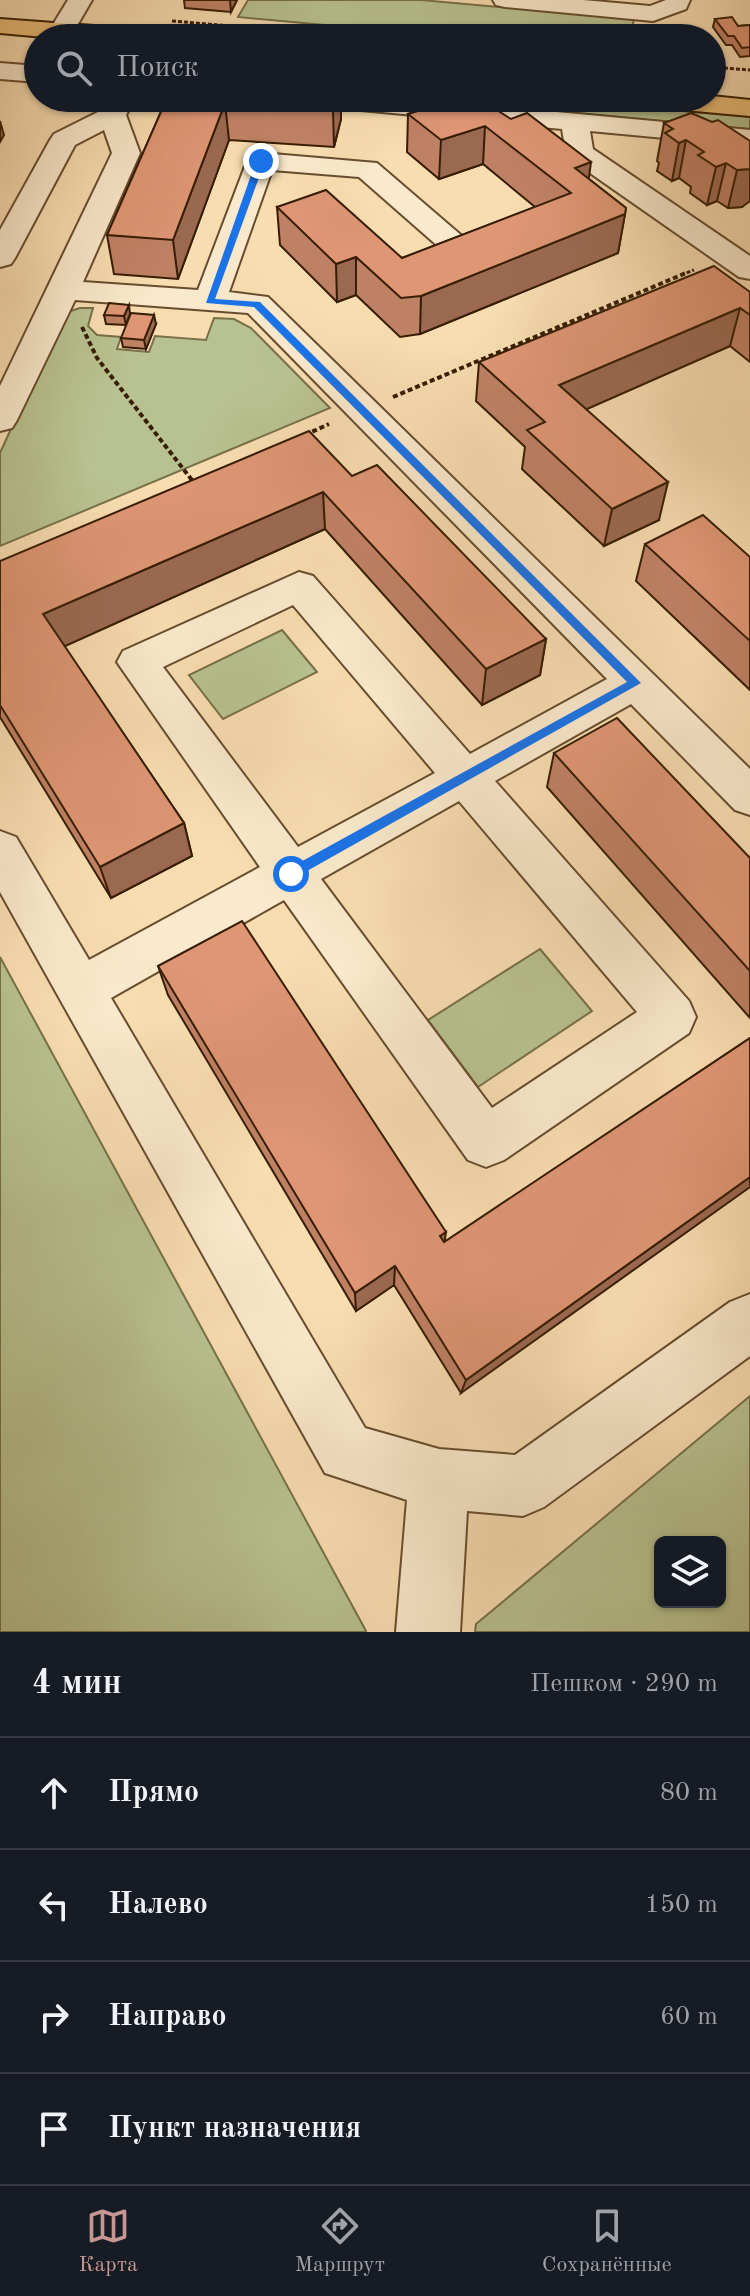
<!DOCTYPE html>
<html lang="ru">
<head>
<meta charset="utf-8">
<style>
  body { margin:0; font-family:"Old Standard TT",serif; background:#20242c; color:#f1f3f6 }
  .controls { position:absolute; right:24px; bottom:24px; display:grid; overflow:hidden; border-radius:12px; box-shadow:0 2px 6px #0004 }
  .controls button { width:72px; height:72px; display:grid; place-items:center; padding:0; border:0; border-bottom:2px solid #363941; background:#171b24; color:#f1f3f6; font:40px sans-serif }
  .stop { position:absolute; width:24px; height:24px; margin:-18px; border:6px solid #1a73e8; border-radius:50%; background:#fff }
  .stop.end { background:#1a73e8; border-color:#fff; box-shadow:0 2px 8px #0008 }
  .list { margin:0; padding:0; list-style:none }
  h2 { display:flex; justify-content:space-between; align-items:center; height:104px; margin:0; padding:0 32px; font-size:34px }
  h2 small { font-size:26px; font-weight:400; color:#9ea1a6 }
  .list li { display:grid; grid-template-columns:52px 1fr auto; gap:24px; align-items:center; box-sizing:border-box; height:112px; padding:0 32px; border-top:2px solid #363941 }
  .list b { display:block; font-size:30px; white-space:nowrap }
  .list em { font-size:26px; font-style:normal; color:#9ea1a6 }
  .icon { flex:none; width:44px; height:44px; fill:none; stroke:currentColor; stroke-width:2; stroke-linecap:round; stroke-linejoin:round }
  .map { position:relative; flex:none; width:750px; height:1632px; overflow:hidden }
  .search { position:absolute; background:#171b24; box-shadow:0 2px 6px #0004; left:24px; right:24px; top:24px; height:88px; display:flex; align-items:center; gap:20px; box-sizing:border-box; padding:0 28px; border-radius:44px; color:#9ea1a6; font-size:30px }
  .sheet { height:552px; background:#171b24 }
  nav { display:flex; justify-content:space-around; align-items:center; box-sizing:border-box; height:112px; border-top:2px solid #363941; background:#171b24; font-size:22px; color:#9ea1a6 }
  nav a { display:grid; justify-items:center; gap:4px }
  nav .on { color:#c59692 }
  .map>svg:first-child { display:block }
  .green { fill:#b8c290; stroke:#787049; stroke-width:2; fill-rule:evenodd }
  .lines { fill:none; stroke-linecap:round; stroke-linejoin:round }
  .minor-casing { stroke:#674d2e; stroke-width:4 }
  .major-casing { stroke:#371d02; stroke-width:4 }
  .path-far1 { stroke:#371d02; stroke-width:3; stroke-dasharray:4 2; stroke-linecap:butt }
  .path { stroke:#371d02; stroke-width:4; stroke-dasharray:5 3; stroke-linecap:butt }
  .minor { fill:#fae9cc; fill-rule:evenodd }
  .major { fill:#ecbe78; fill-rule:evenodd }
  .wall { fill:#bf8164; stroke:#371d02; stroke-width:2 }
  .shaded-wall { fill:#9b6951; stroke:#371d02; stroke-width:2 }
  .building { fill:#de9674; stroke:#371d02; stroke-width:2 }
  .route { fill:#1a73e8 }
</style>
</head>
<body>
<div class="map">
<svg width="750" height="1632" viewBox="0 0 750 1632">
  <rect width="100%" height="100%" fill="#f8ddb1"/>
  <filter id="stains"><feTurbulence type="fractalNoise" baseFrequency=".0025" numOctaves="4"/><feColorMatrix values="0 0 0 0 .2 0 0 0 0 .09 0 0 0 0 .02 0 0 0 .5 -.17"/></filter>
  <radialGradient id="worn" r=".72"><stop offset=".6" stop-color="#630" stop-opacity="0"/><stop offset="1" stop-color="#630" stop-opacity=".3"/></radialGradient>
  <path class="green" d="M248,0H421L634,19L630,38H466L238,17Z
    M409,98H543L750,117V129Z
    M80,308H93L88,326L97,335L121,337L117,349L149,352L155,336L206,340L214,318L234,319L251,328L330,408L0,546V453L64,313Z
    M282,630L317,672L223,719L189,675Z
    M540,949L592,1011L478,1087L428,1020Z
    M0,957L366,1631V1632H0Z
    M750,1396V1632H475L476,1624ZM660,1542H720V1602H660Z"/>
  <g class="lines">
    <defs>
      <path id="minor" d="M68,0H92L71,36H53L49,31Z
        M493,0H583L650,6L666,0H690L686,9L653,21L505,7L496,5Z
        M0,63L38,66V82L0,79Z
        M109,98H135L126,115L140,153L83,282L198,290L247,161L251,155L261,153L377,163L462,236L466,242L462,248L451,251L440,248L359,177L272,170L229,292L268,297L750,769V815L735,810L631,704L495,781L689,1001L696,1017L689,1033L504,1160L486,1167L468,1160L284,900L111,998L365,1428L439,1449L515,1455L730,1302L750,1294V1356L544,1507L523,1516L467,1511L460,1632H396L407,1500L325,1473L0,892V831L16,837L89,960L260,867L117,662L123,651L299,572L313,576L470,754L607,679L248,313L75,300L17,420L12,428L0,431V386L112,153L104,130L75,145L15,258L11,264L0,267V230L50,140L54,134L102,110ZM293,605L435,773L298,847L163,667ZM459,801L637,1012L492,1108L321,879Z
        M305,98H405L750,130V146L590,131L593,149L750,256V279L739,277L570,159L566,153L562,129L318,106L309,104Z"/>
      <path id="major" d="M0,19L148,30L157,33L161,38H55L0,33Z
        M712,96L750,100V116L640,106L631,104L627,98Z"/>
    </defs>
    <use href="#minor" class="minor-casing"/>
    <use href="#major" class="major-casing"/>
    <path class="path-far1" d="M172,21L370,38
      M712,67L750,70
      M681,275L694,270"/>
    <path class="path" d="M82,327L97,358L195,484
      M393,397L686,273
      M305,435L329,424"/>
    <use href="#minor" class="minor"/>
    <use href="#major" class="major"/>
  </g>
  <path class="wall" d="M184,0H237L231,12L185,8Z
    M715,19L738,26L750,25V56L740,57L732,45H726L713,27Z
    M167,98H341V119L334,147L229,140L178,279L114,274L107,235Z
    M459,98L589,179L626,208L618,253L420,334L400,337L356,295L337,302L280,245L277,207L402,258L535,207L483,164L439,179L407,152L408,114Z
    M664,123L750,141L742,207L728,208L717,201L707,205L690,193L691,187L679,178L672,181L657,171L659,163L657,161Z
    M750,292V362L730,346L586,409L659,520L604,546L522,469L525,447L476,401L479,362Z
    M129,305L126,325L106,324L104,315Z
    M156,324L146,349L123,347L121,338Z
    M352,476L546,639L540,675L482,705L325,529L64,646L184,823L192,856L111,898L0,717V561Z
    M645,544L750,557V690L636,581Z
    M554,753L750,858V1018L547,787Z
    M158,966L445,1242L750,1038L461,1393L394,1285L356,1311L168,995Z"/>
  <path class="shaded-wall" d="M230,0H237L231,12Z
    M336,98H341V119L334,147L333,109Z
    M225,103L229,140L178,279L173,240Z
    M0,121L4,135L0,142Z
    M485,126L483,164L439,179L441,140Z
    M686,140L679,178L672,181L679,143Z
    M591,162L586,201L575,168Z
    M726,163L717,201L707,205L716,167Z
    M750,169V201L742,207L728,208L737,170Z
    M625,214L618,253L420,334L421,296Z
    M356,257V295L337,302L336,264Z
    M129,305L130,314L126,325L124,316Z
    M740,308L730,346L553,424L559,385Z
    M154,315L156,324L146,349L144,340Z
    M668,482L659,520L604,546L612,509Z
    M323,492L325,529L54,651L43,614Z
    M546,639L540,675L482,705L486,669Z
    M184,823L192,856L111,898L100,867Z
    M750,1177V1187L461,1393L466,1380Z
    M446,1232L443,1252L440,1236Z
    M395,1266L394,1285L356,1311L355,1293Z"/>
  <path class="building" d="M732,17L738,26L750,25V47L742,48L734,36H728L715,19Z
    M167,98H336L333,109L225,103L173,240L107,235Z
    M459,98H478L511,119L527,113L591,162L575,168L626,208L625,214L421,296L401,298L356,257L336,264L277,207L326,190L402,258L571,193L485,126L441,140L408,114Z
    M691,113L712,122L718,120L750,141V169L737,170L726,163L716,167L698,155L704,152L686,140L679,143L665,133L673,129L664,123Z
    M714,266L750,292V315L740,308L559,385L668,482L612,509L527,430L545,422L479,362Z
    M109,303L129,305L124,316L104,315Z
    M131,313L154,315L144,340L121,338Z
    M309,431L352,476L377,465L546,639L486,669L323,492L43,614L184,823L100,867L0,705V561Z
    M703,515L750,557V641L645,544Z
    M617,718L750,858V971L554,753Z
    M242,921L446,1232L440,1236L444,1242L750,1038V1177L466,1380L395,1266L355,1293L158,966Z"/>
  <path class="route" d="M261,158L265,161L215,299L260,302L641,683L291,880L286,878V870L627,682L254,307L206,303L256,161Z"/>
  <rect width="100%" height="100%" filter="url(#stains)"/>
  <rect width="100%" height="100%" fill="url(#worn)"/>
</svg>
<div class="controls">
<button><svg class="icon" aria-label="layers" viewBox="0 0 24 24"><path d="M12 4l9 5-9 5-9-5zM3 14l9 5 9-5"/></svg></button>
</div>
<div class="stop" style="left:291px;top:874px"></div>
<div class="stop end" style="left:261px;top:161px"></div>
<div class="search"><svg class="icon" aria-label="search" viewBox="0 0 24 24"><circle cx="10" cy="10" r="6"/><path d="M15 15l6 6"/></svg>Поиск</div>
</div>
<section class="sheet">
<h2>4 мин<small>Пешком · 290 m</small></h2>
<ul class="list">
<li><svg class="icon" aria-label="ahead" viewBox="0 0 24 24"><path d="M12 20V5M6 11l6-6 6 6"/></svg><div><b>Прямо</b></div><em>80 m</em></li>
<li><svg class="icon" aria-label="left" viewBox="0 0 24 24"><path d="M17 20v-9H6M10 6l-5 5 5 5"/></svg><div><b>Налево</b></div><em>150 m</em></li>
<li><svg class="icon" aria-label="right" viewBox="0 0 24 24"><path d="M7 20v-9h11M14 6l5 5-5 5"/></svg><div><b>Направо</b></div><em>60 m</em></li>
<li><svg class="icon" aria-label="arrive" viewBox="0 0 24 24"><path d="M6 21V4h12l-3 4 3 4H6"/></svg><div><b>Пункт назначения</b></div></li>
</ul>
</section>
<nav>
<a class="on"><svg class="icon" aria-label="map" viewBox="0 0 24 24"><path d="M3 6l6-2 6 2 6-2v14l-6 2-6-2-6 2zM9 4v14M15 6v14"/></svg>Карта</a>
<a><svg class="icon" aria-label="directions" viewBox="0 0 24 24"><path d="M12 3l9 9-9 9-9-9zM9 14v-3h6M13 9l2 2-2 2"/></svg>Маршрут</a>
<a><svg class="icon" aria-label="saved" viewBox="0 0 24 24"><path d="M7 4h10v16l-5-4-5 4z"/></svg>Сохранённые</a>
</nav>
</body>
</html>
